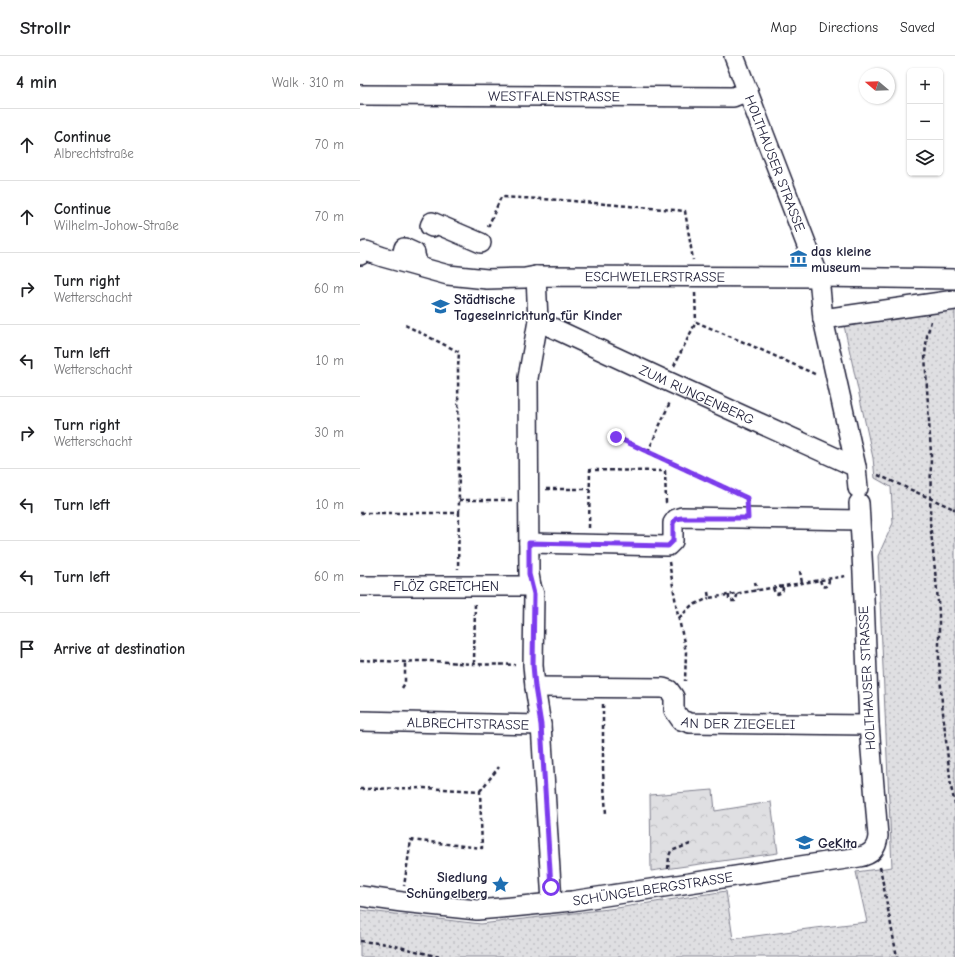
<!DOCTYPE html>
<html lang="en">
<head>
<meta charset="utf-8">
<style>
  body { margin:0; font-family:"Comic Neue",sans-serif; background:#f6f6f6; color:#202124 }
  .controls { position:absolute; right:12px; top:12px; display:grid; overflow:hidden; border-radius:6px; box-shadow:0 1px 3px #0004 }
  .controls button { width:36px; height:36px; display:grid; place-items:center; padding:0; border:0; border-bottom:1px solid #e0e0e0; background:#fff; color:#202124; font:20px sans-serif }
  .compass { position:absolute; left:499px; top:12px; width:36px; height:36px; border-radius:50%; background:#fff; box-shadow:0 1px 3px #0004; rotate:289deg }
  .stop { position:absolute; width:12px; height:12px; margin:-9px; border:3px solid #7c3aed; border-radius:50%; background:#fff }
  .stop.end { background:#7c3aed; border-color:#fff; box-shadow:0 1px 4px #0008 }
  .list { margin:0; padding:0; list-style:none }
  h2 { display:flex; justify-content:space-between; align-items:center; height:52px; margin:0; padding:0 16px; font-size:17px }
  h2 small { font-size:13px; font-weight:400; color:#757577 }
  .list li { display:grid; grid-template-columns:26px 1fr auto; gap:12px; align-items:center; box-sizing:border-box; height:72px; padding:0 16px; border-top:1px solid #e0e0e0 }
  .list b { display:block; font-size:15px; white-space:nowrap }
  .list p { margin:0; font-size:13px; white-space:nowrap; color:#757577 }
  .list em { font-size:13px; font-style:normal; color:#757577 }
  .icon { flex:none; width:22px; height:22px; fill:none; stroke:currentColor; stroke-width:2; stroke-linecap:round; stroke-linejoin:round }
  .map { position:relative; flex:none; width:595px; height:901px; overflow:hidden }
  header { display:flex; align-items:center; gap:24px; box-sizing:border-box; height:56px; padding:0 20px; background:#fff; border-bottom:1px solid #e0e0e0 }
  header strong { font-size:19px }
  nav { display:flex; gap:22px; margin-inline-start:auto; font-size:14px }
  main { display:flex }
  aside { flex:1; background:#fff }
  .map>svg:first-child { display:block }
  .grass { fill:url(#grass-dots); stroke:#80808e }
  .forest { fill:url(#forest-crowns); stroke:#80808e }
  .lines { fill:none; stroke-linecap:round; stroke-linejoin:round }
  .minor-casing { stroke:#22223b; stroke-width:22 }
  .path { stroke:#22223b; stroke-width:2.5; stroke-dasharray:4 3; stroke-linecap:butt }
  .minor { stroke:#fff; stroke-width:19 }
  .path-bridge { stroke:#22223b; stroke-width:2.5; stroke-dasharray:4 3; stroke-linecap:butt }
  .route { stroke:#7c3aed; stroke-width:5 }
  .labels { text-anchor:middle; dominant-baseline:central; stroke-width:3; stroke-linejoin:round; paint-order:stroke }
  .street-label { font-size:14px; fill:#22223b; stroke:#fff }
  .poi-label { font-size:14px; font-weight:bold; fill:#22223b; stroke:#fff; text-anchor:start }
</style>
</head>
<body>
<header>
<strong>Strollr</strong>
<nav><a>Map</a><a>Directions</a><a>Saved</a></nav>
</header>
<main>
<aside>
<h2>4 min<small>Walk · 310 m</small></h2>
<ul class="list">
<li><svg class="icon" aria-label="ahead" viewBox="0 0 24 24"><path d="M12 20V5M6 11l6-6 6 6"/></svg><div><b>Continue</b><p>Albrechtstraße</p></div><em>70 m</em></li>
<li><svg class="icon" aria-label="ahead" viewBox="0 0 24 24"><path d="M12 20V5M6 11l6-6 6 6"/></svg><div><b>Continue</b><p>Wilhelm-Johow-Straße</p></div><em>70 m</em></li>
<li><svg class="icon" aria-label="right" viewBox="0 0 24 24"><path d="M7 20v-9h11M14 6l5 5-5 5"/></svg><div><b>Turn right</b><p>Wetterschacht</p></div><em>60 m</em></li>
<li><svg class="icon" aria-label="left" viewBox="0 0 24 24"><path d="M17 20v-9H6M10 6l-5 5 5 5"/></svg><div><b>Turn left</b><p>Wetterschacht</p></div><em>10 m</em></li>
<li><svg class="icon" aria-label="right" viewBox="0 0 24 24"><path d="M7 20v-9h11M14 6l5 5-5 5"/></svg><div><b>Turn right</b><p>Wetterschacht</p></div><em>30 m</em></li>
<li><svg class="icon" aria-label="left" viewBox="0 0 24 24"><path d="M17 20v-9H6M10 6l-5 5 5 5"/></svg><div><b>Turn left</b></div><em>10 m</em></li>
<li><svg class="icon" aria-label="left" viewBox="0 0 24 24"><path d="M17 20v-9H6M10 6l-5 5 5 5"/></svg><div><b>Turn left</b></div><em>60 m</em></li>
<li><svg class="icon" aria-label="arrive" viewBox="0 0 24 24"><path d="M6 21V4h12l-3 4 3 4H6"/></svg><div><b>Arrive at destination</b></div></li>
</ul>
</aside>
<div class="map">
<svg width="595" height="901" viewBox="0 0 595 901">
  <defs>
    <pattern id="grass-dots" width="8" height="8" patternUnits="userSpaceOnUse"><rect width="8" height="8" fill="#dfdfe2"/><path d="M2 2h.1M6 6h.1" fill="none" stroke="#bfbfc3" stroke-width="1.8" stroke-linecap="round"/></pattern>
    <pattern id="forest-crowns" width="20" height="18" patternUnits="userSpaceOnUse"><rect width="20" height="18" fill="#dfdfe2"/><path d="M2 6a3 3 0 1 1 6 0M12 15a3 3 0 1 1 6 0" fill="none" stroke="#bfbfc3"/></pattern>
  </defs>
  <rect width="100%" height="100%" fill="#fff"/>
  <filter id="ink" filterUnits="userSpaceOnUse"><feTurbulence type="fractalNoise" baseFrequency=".025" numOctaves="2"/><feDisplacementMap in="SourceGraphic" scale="8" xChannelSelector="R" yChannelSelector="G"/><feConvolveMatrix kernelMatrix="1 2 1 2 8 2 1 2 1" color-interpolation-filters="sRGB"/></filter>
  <g filter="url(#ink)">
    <path class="grass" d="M595,239V901H0V854L121,868L257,852L366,835L373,883L455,872L507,866L496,816L532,811L518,500L533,467L531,431L515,422L513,402L483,265Z"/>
    <path class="forest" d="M353,734L355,755L411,746L418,797L291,815L290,739Z"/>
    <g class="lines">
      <defs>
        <g id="minor">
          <path id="s1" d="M374,0L459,221L463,263L496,411L498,432"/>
          <path id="s2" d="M0,39L373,41L388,35"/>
          <path d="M72,171L70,170L72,166L121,187"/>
          <path id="s3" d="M0,199L6,195L23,201L88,219L127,223L165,222L176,220L459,221L595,223"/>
          <path d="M52,208L56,202L43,196L44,192L55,197"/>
          <path d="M176,220L178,265L168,322L169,518L171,530L174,538L173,609L175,631L181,669L192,846"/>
          <path d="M463,263L595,244"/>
          <path id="s4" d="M178,265L307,325L496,411"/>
          <path d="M169,487L308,490L313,485V467L316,463L322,461L499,464"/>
          <path id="s5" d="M0,530H171"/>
          <path id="s6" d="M175,631L303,632L309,634L314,641V654L321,664L330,667L509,669"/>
          <path id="s7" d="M0,665L181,669"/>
          <path id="s8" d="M0,840L42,846L117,854L152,851L212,845L499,801C511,799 517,792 518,780L509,669L503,517L499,447"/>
        </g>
      </defs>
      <use href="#minor" class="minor-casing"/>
      <path class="path" d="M128,171L141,141L201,144L325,155L333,204
        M335,237L336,266
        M571,265L567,280L565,299L571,398L570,466L576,524L579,556V604L582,647L591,731L595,748
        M45,269L99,296L98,312L99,457
        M314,310L336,266L388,288L457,319
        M256,381L387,442V446
        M288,396L310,346
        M186,433H230
        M99,444H152
        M595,452L594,453H595
        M0,457H99L98,513
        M229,472L230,414L305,415L306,446L308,449
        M309,506L317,554L326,596L325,625
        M440,515L442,527
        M460,524L462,530C467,532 469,527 469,523
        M395,526L397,534
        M413,532L415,537L418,538L422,536L423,533L422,530
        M348,536L349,542L486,520
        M369,539V543L371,545H375L377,540V537
        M319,562L331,550L349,542
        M0,604L45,606C68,603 91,607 114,608C128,609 142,608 155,609
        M114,608L115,546
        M42,632L45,627V606
        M243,648V715L246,758
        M0,733L64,732L120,735L122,792L51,784L44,830
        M120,735L139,711
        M520,811L537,901
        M308,813L309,800L311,795L333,787
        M0,885L27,888L80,901"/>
      <use href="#minor" class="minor"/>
      <path class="path-bridge" d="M518,419L594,453"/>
    </g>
  </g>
  <g class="lines" filter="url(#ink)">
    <path class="route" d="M191,831L181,669L175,631L173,609L174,538L169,518V487L308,490L313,485V467L316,463L322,462H388L387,442L256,381"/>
  </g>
  <defs>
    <symbol id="museum-bare" viewBox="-9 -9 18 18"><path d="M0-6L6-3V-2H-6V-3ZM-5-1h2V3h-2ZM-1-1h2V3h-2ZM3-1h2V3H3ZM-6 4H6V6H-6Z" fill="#1f6fb2" stroke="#fff" stroke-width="2.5" paint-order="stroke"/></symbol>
    <symbol id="school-bare" viewBox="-9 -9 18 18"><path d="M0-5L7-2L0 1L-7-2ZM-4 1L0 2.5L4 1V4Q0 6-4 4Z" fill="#1f6fb2" stroke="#fff" stroke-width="2.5" paint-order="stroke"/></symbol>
    <symbol id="sight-bare" viewBox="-9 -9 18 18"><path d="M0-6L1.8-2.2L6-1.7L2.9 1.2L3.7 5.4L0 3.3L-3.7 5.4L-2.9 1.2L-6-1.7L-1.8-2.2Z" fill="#1f6fb2" stroke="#fff" stroke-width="2.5" paint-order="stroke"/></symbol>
  </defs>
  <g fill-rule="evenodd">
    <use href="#museum-bare" x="426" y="190" width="25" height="25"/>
    <use href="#school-bare" x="68" y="238" width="25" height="25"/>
    <use href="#school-bare" x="432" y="774" width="25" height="25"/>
    <use href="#sight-bare" x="128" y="816" width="25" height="25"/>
  </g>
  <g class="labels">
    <g class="street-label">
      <text stroke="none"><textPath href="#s2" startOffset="194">WESTFALENSTRASSE</textPath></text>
      <text stroke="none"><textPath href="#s1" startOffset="115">HOLTHAUSER STRASSE</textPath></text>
      <text stroke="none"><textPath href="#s3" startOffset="300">ESCHWEILERSTRASSE</textPath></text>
      <text stroke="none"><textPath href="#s4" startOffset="175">ZUM RUNGENBERG</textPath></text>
      <text stroke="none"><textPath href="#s5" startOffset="86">FLÖZ GRETCHEN</textPath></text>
      <text transform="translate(507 622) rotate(-93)">HOLTHAUSER STRASSE</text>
      <text stroke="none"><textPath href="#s6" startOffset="226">AN DER ZIEGELEI</textPath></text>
      <text stroke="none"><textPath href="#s7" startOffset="108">ALBRECHTSTRASSE</textPath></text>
      <text stroke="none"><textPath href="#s8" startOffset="295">SCHÜNGELBERGSTRASSE</textPath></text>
    </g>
    <g class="poi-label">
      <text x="451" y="195">das kleine<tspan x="451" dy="16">museum</tspan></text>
      <text x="94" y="243">Städtische<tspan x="94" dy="16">Tageseinrichtung für Kinder</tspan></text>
      <text x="458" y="787">GeKita</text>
      <text x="128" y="821" text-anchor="end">Siedlung<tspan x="128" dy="16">Schüngelberg</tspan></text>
    </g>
  </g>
</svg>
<div class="controls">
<button>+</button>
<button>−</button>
<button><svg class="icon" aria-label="layers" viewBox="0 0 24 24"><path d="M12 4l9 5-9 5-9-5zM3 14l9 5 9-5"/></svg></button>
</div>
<svg class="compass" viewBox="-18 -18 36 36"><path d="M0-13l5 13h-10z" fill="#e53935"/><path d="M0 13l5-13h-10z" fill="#757577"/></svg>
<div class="stop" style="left:191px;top:831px"></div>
<div class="stop end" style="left:256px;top:381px"></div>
</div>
</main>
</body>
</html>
